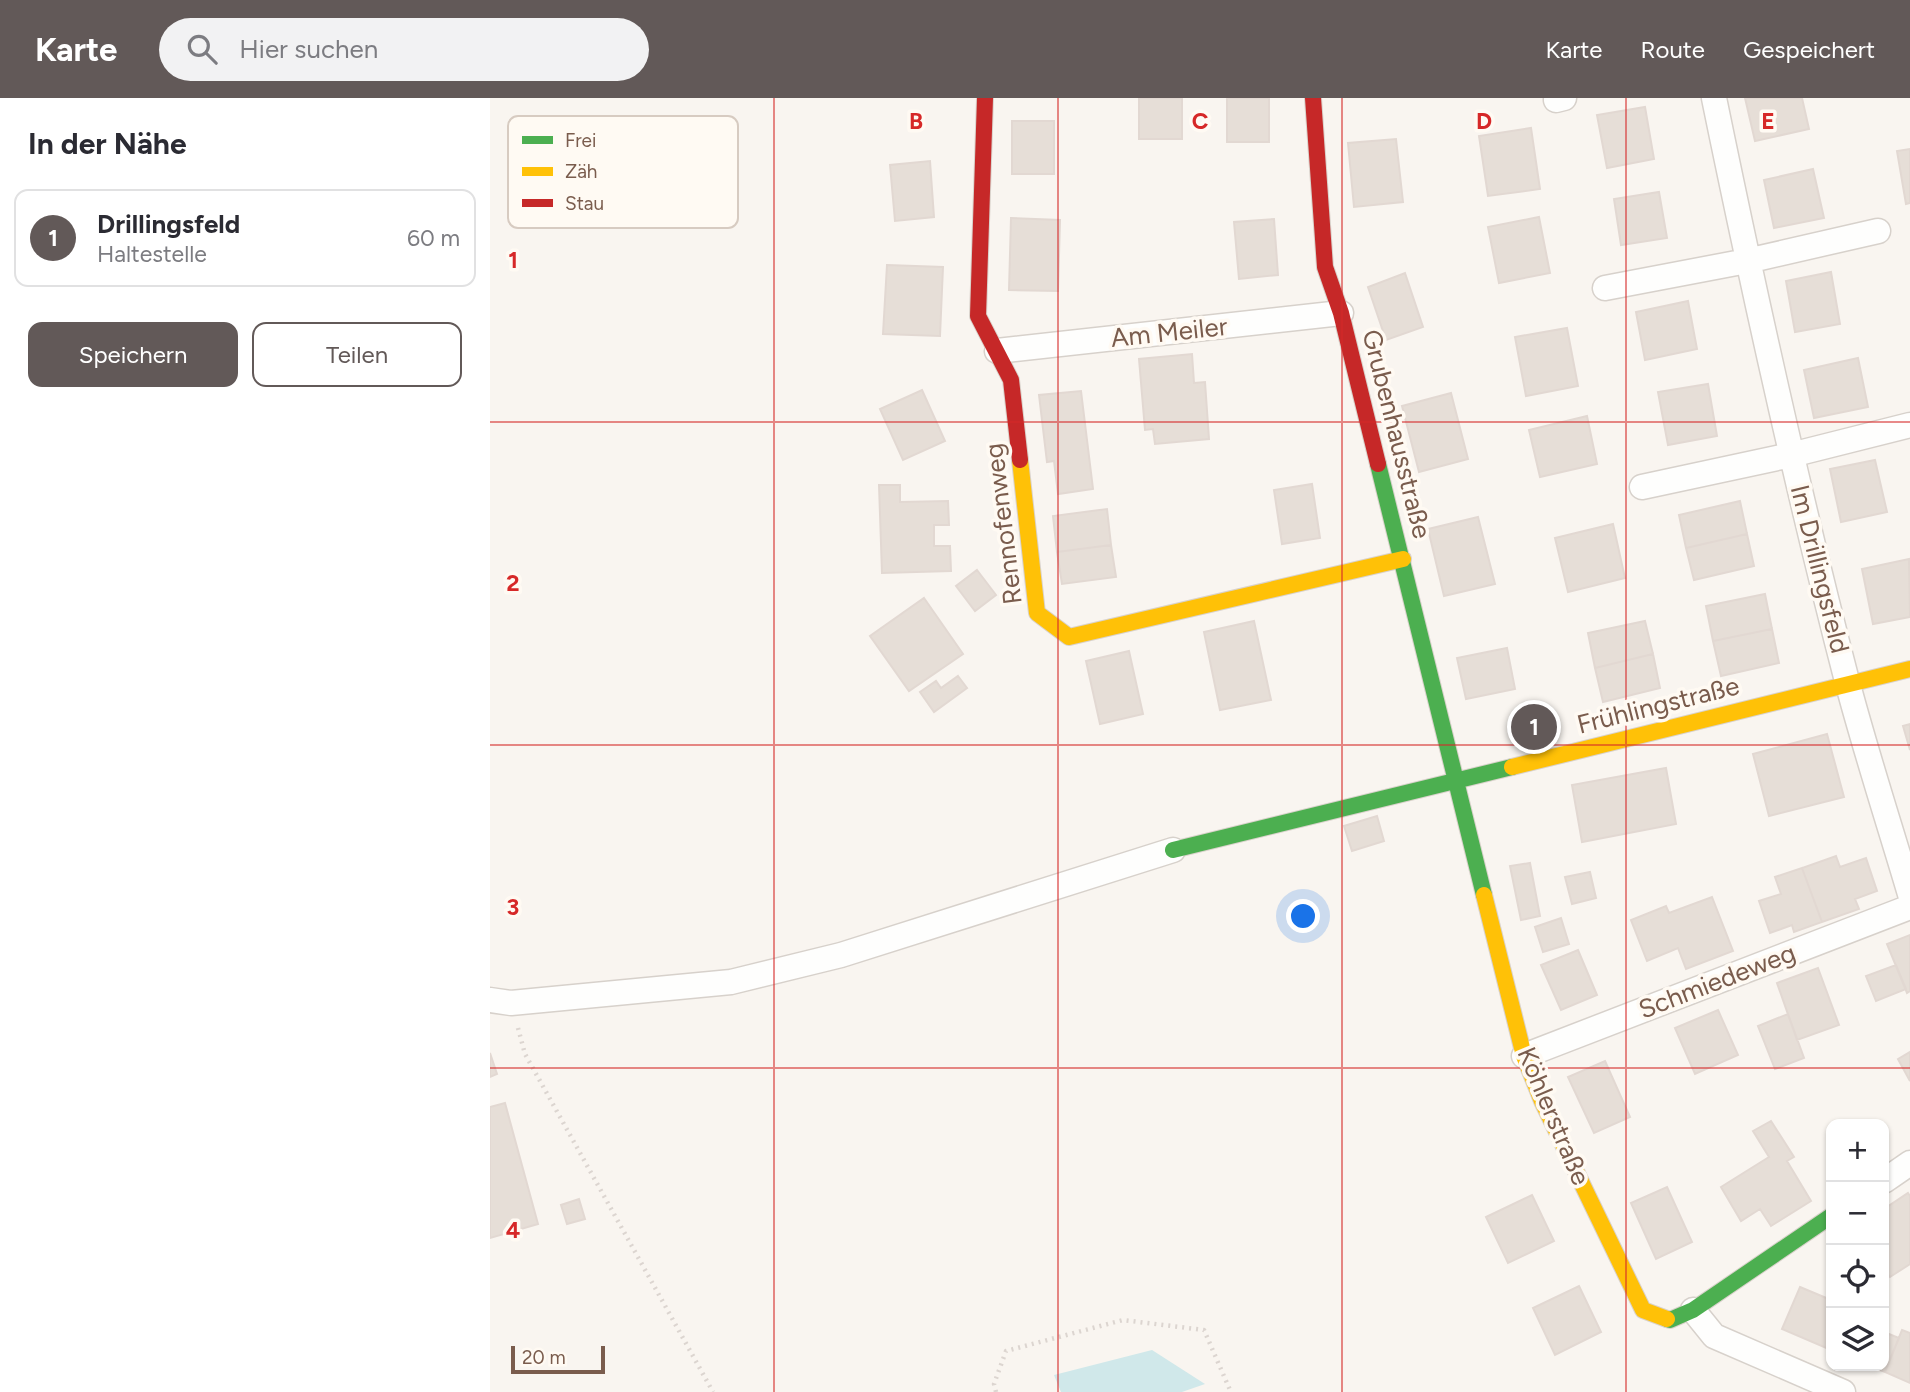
<!DOCTYPE html>
<html lang="de">
<head>
<meta charset="utf-8">
<style>
  body { margin:0; font-family:Figtree,sans-serif; background:#f2f2f3; color:#2b2b33 }
  .controls { position:absolute; right:21px; bottom:21px; display:grid; overflow:hidden; border-radius:14px; box-shadow:0 2px 5px #0004 }
  .controls button { width:63px; height:63px; display:grid; place-items:center; padding:0; border:0; border-bottom:2px solid #e1e1e2; background:#fff; color:#2b2b33; font:35px sans-serif }
  .scale { position:absolute; left:21px; bottom:18px; width:94px; box-sizing:border-box; padding-left:7px; border:4px solid #7a5c4d; border-top:0; font-size:19px; line-height:24px; white-space:nowrap; color:#7a5c4d; -webkit-text-stroke:5px #fffaf3; paint-order:stroke }
  .you { position:absolute; left:814px; top:819px; width:24px; height:24px; margin:-18px; border:5px solid #fff; border-radius:50%; background:#1a73e8; box-shadow:0 0 0 10px #1a73e833 }
  .badge { display:grid; place-items:center; width:46px; height:46px; border-radius:50%; background:#625958; color:#fff; font-size:23px; font-weight:700 }
  .pin { position:absolute; translate:-50% -50%; border:4px solid #fff; box-shadow:0 2px 7px #0006 }
  .list { margin:0; padding:0; list-style:none }
  h2 { display:flex; justify-content:space-between; align-items:center; height:91px; margin:0; padding:0 28px; font-size:30px }
  h2 small { font-size:23px; font-weight:400; color:#7c7c81 }
  .list li { display:grid; grid-template-columns:46px 1fr auto; gap:21px; align-items:center; box-sizing:border-box; height:98px; margin:0 14px 14px; padding:0 14px; border:2px solid #e1e1e2; border-radius:14px }
  .list b { display:block; font-size:26px; white-space:nowrap }
  .list p { margin:0; font-size:23px; white-space:nowrap; color:#7c7c81 }
  .list em { font-size:23px; font-style:normal; color:#7c7c81 }
  .actions { display:flex; gap:14px; padding:21px 28px }
  .actions a { flex:1; padding:16px 0; border:2px solid #625958; border-radius:14px; text-align:center; font-size:24px; color:#625958 }
  .actions .main { background:#625958; color:#fff }
  .icon { flex:none; width:38px; height:38px; fill:none; stroke:currentColor; stroke-width:2; stroke-linecap:round; stroke-linejoin:round }
  .map { position:relative; flex:none; width:1420px; height:1294px; overflow:hidden }
  header { display:flex; align-items:center; gap:42px; box-sizing:border-box; height:98px; padding:0 35px; background:#625958; color:#fff }
  header strong { font-size:33px }
  nav { display:flex; gap:38px; margin-inline-start:auto; font-size:24px }
  .search { width:490px; height:63px; background:#f2f2f3; display:flex; align-items:center; gap:18px; box-sizing:border-box; padding:0 24px; border-radius:38px; color:#7c7c81; font-size:26px }
  main { display:flex }
  aside { flex:1; background:#fff }
  .map>svg:first-child { display:block }
  .water { fill:#d0e8ea }
  .building { fill:#e6ded7; stroke:#e2d8d2; stroke-width:2 }
  .lines { fill:none; stroke-linecap:round; stroke-linejoin:round }
  .street-casing { stroke:#d7d1cb; stroke-width:27 }
  .fast-casing { stroke:#d9d2cb; stroke-width:18 }
  .slow-casing { stroke:#d9d2cb; stroke-width:18 }
  .jam-casing { stroke:#d9d2cb; stroke-width:18 }
  .path { stroke:#dcd5d0; stroke-width:4.5; stroke-dasharray:2 5; stroke-linecap:butt }
  .street { stroke:#fefefd; stroke-width:24 }
  .fast { stroke:#4caf50; stroke-width:16 }
  .slow { stroke:#ffc107; stroke-width:16 }
  .jam { stroke:#c62828; stroke-width:16 }
  .grid { fill:none; stroke:#d62828; stroke-width:2; stroke-opacity:0.55 }
  .labels { text-anchor:middle; dominant-baseline:central; stroke-width:7; stroke-linejoin:round; paint-order:stroke }
  .street-label { font-size:26px; fill:#7a5c4d; stroke:#fffaf3 }
  .key { fill:#fffaf3; stroke:#d7cbc1; stroke-width:2 }
  .key-label { font-size:19px; fill:#7a5c4d }
  .grid-label { font-size:23px; text-anchor:middle; font-weight:bold; fill:#d62828; stroke:#fffaf3; stroke-width:7; stroke-linejoin:round; paint-order:stroke }
</style>
</head>
<body>
<header>
<strong>Karte</strong>
<div class="search"><svg class="icon" aria-label="search" viewBox="0 0 24 24"><circle cx="10" cy="10" r="6"/><path d="M15 15l6 6"/></svg>Hier suchen</div>
<nav><a>Karte</a><a>Route</a><a>Gespeichert</a></nav>
</header>
<main>
<aside>
<h2>In der Nähe<small></small></h2>
<ul class="list">
<li><span class="badge">1</span><div><b>Drillingsfeld</b><p>Haltestelle</p></div><em>60 m</em></li>
</ul>
<div class="actions"><a class="main">Speichern</a><a>Teilen</a></div>
</aside>
<div class="map">
<svg width="1420" height="1294" viewBox="0 0 1420 1294">
  <rect width="100%" height="100%" fill="#f9f5f0"/>
  <path class="water" d="M662,1252L715,1286L692,1294H571L564,1277Z"/>
  <path class="building" d="M649,0H692V41H649Z
    M737,0H779V44H737Z
    M1255,0H1312L1319,31L1265,43Z
    M1155,9L1164,61L1117,70L1107,17Z
    M522,23H564V76H522Z
    M1041,30L1050,91L998,98L989,38Z
    M906,41L913,104L864,109L858,45Z
    M1420,51V105L1416,106L1407,53Z
    M440,63L444,119L405,123L400,67Z
    M1323,71L1334,120L1284,130L1274,82Z
    M1169,94L1177,140L1131,147L1124,101Z
    M1049,119L1060,175L1009,185L998,129Z
    M521,120L570,122L568,193L519,192Z
    M784,121L788,177L749,181L744,124Z
    M397,167L453,169L450,238L393,236Z
    M1341,174L1350,226L1305,234L1296,183Z
    M915,175L933,229L896,242L878,189Z
    M1198,203L1207,251L1155,262L1146,214Z
    M1077,230L1088,288L1036,298L1025,239Z
    M702,256L704,285L715,284L719,341L665,346L663,331L655,332L649,261Z
    M1368,260L1378,309L1324,320L1314,272Z
    M1218,286L1227,338L1178,347L1168,294Z
    M432,292L455,343L413,362L390,311Z
    M591,293L603,391L568,396L564,363L557,364L549,297Z
    M961,295L978,361L929,374L912,308Z
    M1097,318L1107,366L1050,379L1039,332Z
    M1385,362L1397,414L1351,424L1340,371Z
    M822,386L830,440L792,446L784,392Z
    M389,387H410V404L458,403L459,427H444V448H460L461,473L392,475Z
    M1250,403L1257,436L1196,450L1189,417Z
    M617,411L621,447L567,454L563,418Z
    M988,419L1005,486L954,498L938,431Z
    M1123,426L1135,480L1078,494L1065,440Z
    M1257,436L1264,468L1204,482L1196,450Z
    M621,447L626,479L572,486L567,454Z
    M1419,461L1420,519L1383,526L1372,471Z
    M487,472L506,497L485,513L466,488Z
    M1275,496L1282,531L1223,543L1216,508Z
    M434,500L473,556L419,593L380,538Z
    M764,523L781,602L730,612L714,534Z
    M1155,523L1163,556L1105,570L1098,535Z
    M1282,531L1289,565L1231,578L1223,543Z
    M1017,550L1025,591L976,601L967,560Z
    M639,553L653,616L610,626L596,563Z
    M1163,556L1170,590L1113,604L1105,570Z
    M468,578L477,590L444,614L430,594L446,583L451,590Z
    M1420,626V652L1413,628Z
    M1337,636L1354,699L1279,718L1263,656Z
    M1176,670L1186,726L1092,744L1082,687Z
    M887,718L894,743L862,753L854,728Z
    M1346,758L1350,769L1376,760L1387,793L1365,801L1369,811L1332,824L1312,770Z
    M1040,765L1050,818L1031,822L1020,768Z
    M1312,770L1332,824L1304,834L1302,827L1280,835L1269,803L1291,796L1285,779Z
    M1100,774L1106,800L1082,806L1075,779Z
    M1222,799L1243,853L1196,871L1188,850L1157,863L1141,822L1176,808L1179,815Z
    M1071,820L1079,846L1053,854L1045,829Z
    M1420,837V893L1417,895L1397,846Z
    M1088,852L1107,897L1071,912L1051,867Z
    M1406,867L1416,891L1386,903L1376,878Z
    M1328,870L1349,927L1307,942L1287,885Z
    M1228,912L1248,957L1205,976L1185,930Z
    M1298,916L1314,960L1285,971L1268,928Z
    M1420,954V983L1408,961Z
    M0,955L7,976L0,979Z
    M1115,963L1140,1019L1104,1035L1078,979Z
    M15,1005L48,1126L0,1140V1009Z
    M1281,1023L1304,1059L1297,1063L1321,1103L1281,1128L1270,1111L1251,1123L1231,1089L1279,1059L1263,1033Z
    M1177,1089L1202,1144L1166,1161L1141,1105Z
    M1418,1095L1420,1098V1166L1400,1179L1394,1171V1111Z
    M1042,1097L1064,1143L1018,1165L996,1119Z
    M89,1101L95,1121L77,1126L71,1107Z
    M1089,1188L1111,1234L1065,1257L1043,1210Z
    M1310,1189L1341,1202V1252L1292,1231Z
    M1412,1232L1420,1235V1285L1395,1274Z
    M1394,1234L1409,1240L1395,1274L1379,1268H1394Z"/>
  <g class="lines">
    <defs>
      <path id="street" d="M1224,0C1264,195 1307,390 1357,583C1376,655 1399,725 1420,796
        M1066,2L1074,0
        M1115,190L1257,163L1388,133
        M507,253L851,215
        M1152,389L1301,357L1420,327
        M0,902L21,905L241,884L351,857L683,752
        M1034,958L1420,809
        M1394,1083L1420,1065
        M1203,1212L1224,1238L1353,1294"/>
      <path id="fast" d="M888,366L994,797
        M683,752L1022,669
        M1177,1221L1180,1222L1203,1212L1341,1118"/>
      <path id="slow" d="M530,362L547,515L579,539L913,461
        M1022,669L1420,571
        M994,797L1034,958L1052,1003L1153,1212L1177,1221"/>
      <path id="jam" d="M495,0L488,218L521,282L530,362
        M823,0L835,169L851,215L888,366"/>
    </defs>
    <use href="#street" class="street-casing"/>
    <use href="#fast" class="fast-casing"/>
    <use href="#slow" class="slow-casing"/>
    <use href="#jam" class="jam-casing"/>
    <path class="path" d="M28,930L35,956L223,1294
      M506,1294L504,1286L516,1253L633,1222L714,1232L740,1292L738,1294"/>
    <use href="#street" class="street"/>
    <use href="#fast" class="fast"/>
    <use href="#slow" class="slow"/>
    <use href="#jam" class="jam"/>
  </g>
  <path class="grid" d="M284,0V1294M568,0V1294M852,0V1294M1136,0V1294M0,324H1420M0,647H1420M0,970H1420"/>
  <g class="labels">
    <g class="street-label">
      <text transform="translate(679 234) rotate(-6)">Am Meiler</text>
      <text transform="translate(907 336) rotate(76)">Grubenhausstraße</text>
      <text transform="translate(513 426) rotate(-97)">Rennofenweg</text>
      <text transform="translate(1330 471) rotate(76)">Im Drillingsfeld</text>
      <text transform="translate(1168 607) rotate(-14)">Frühlingstraße</text>
      <text transform="translate(1227 883) rotate(-21)">Schmiedeweg</text>
      <text transform="translate(1064 1018) rotate(67)">Köhlerstraße</text>
    </g>
  </g>
  <rect x="18" y="18" width="230" height="112" rx="10" class="key"/>
  <rect x="32" y="38" width="31" height="8" fill="#4caf50"/>
  <rect x="32" y="69" width="31" height="9" fill="#ffc107"/>
  <rect x="32" y="101" width="31" height="8" fill="#c62828"/>
  <g class="key-label">
    <text x="75" y="49">Frei</text>
    <text x="75" y="80">Zäh</text>
    <text x="75" y="112">Stau</text>
  </g>
  <g class="grid-label">
    <text x="426" y="31">B</text>
    <text x="710" y="31">C</text>
    <text x="994" y="31">D</text>
    <text x="1278" y="31">E</text>
    <text x="23" y="170">1</text>
    <text x="23" y="493">2</text>
    <text x="23" y="817">3</text>
    <text x="23" y="1140">4</text>
  </g>
</svg>
<div class="controls">
<button>+</button>
<button>−</button>
<button><svg class="icon" aria-label="locate" viewBox="0 0 24 24"><circle cx="12" cy="12" r="6"/><path d="M12 2v4M12 18v4M2 12h4M18 12h4"/></svg></button>
<button><svg class="icon" aria-label="layers" viewBox="0 0 24 24"><path d="M12 4l9 5-9 5-9-5zM3 14l9 5 9-5"/></svg></button>
</div>
<div class="scale">20 m</div>
<div class="you"></div>
<div class="pin badge" style="left:1044px;top:629px">1</div>
</div>
</main>
</body>
</html>
